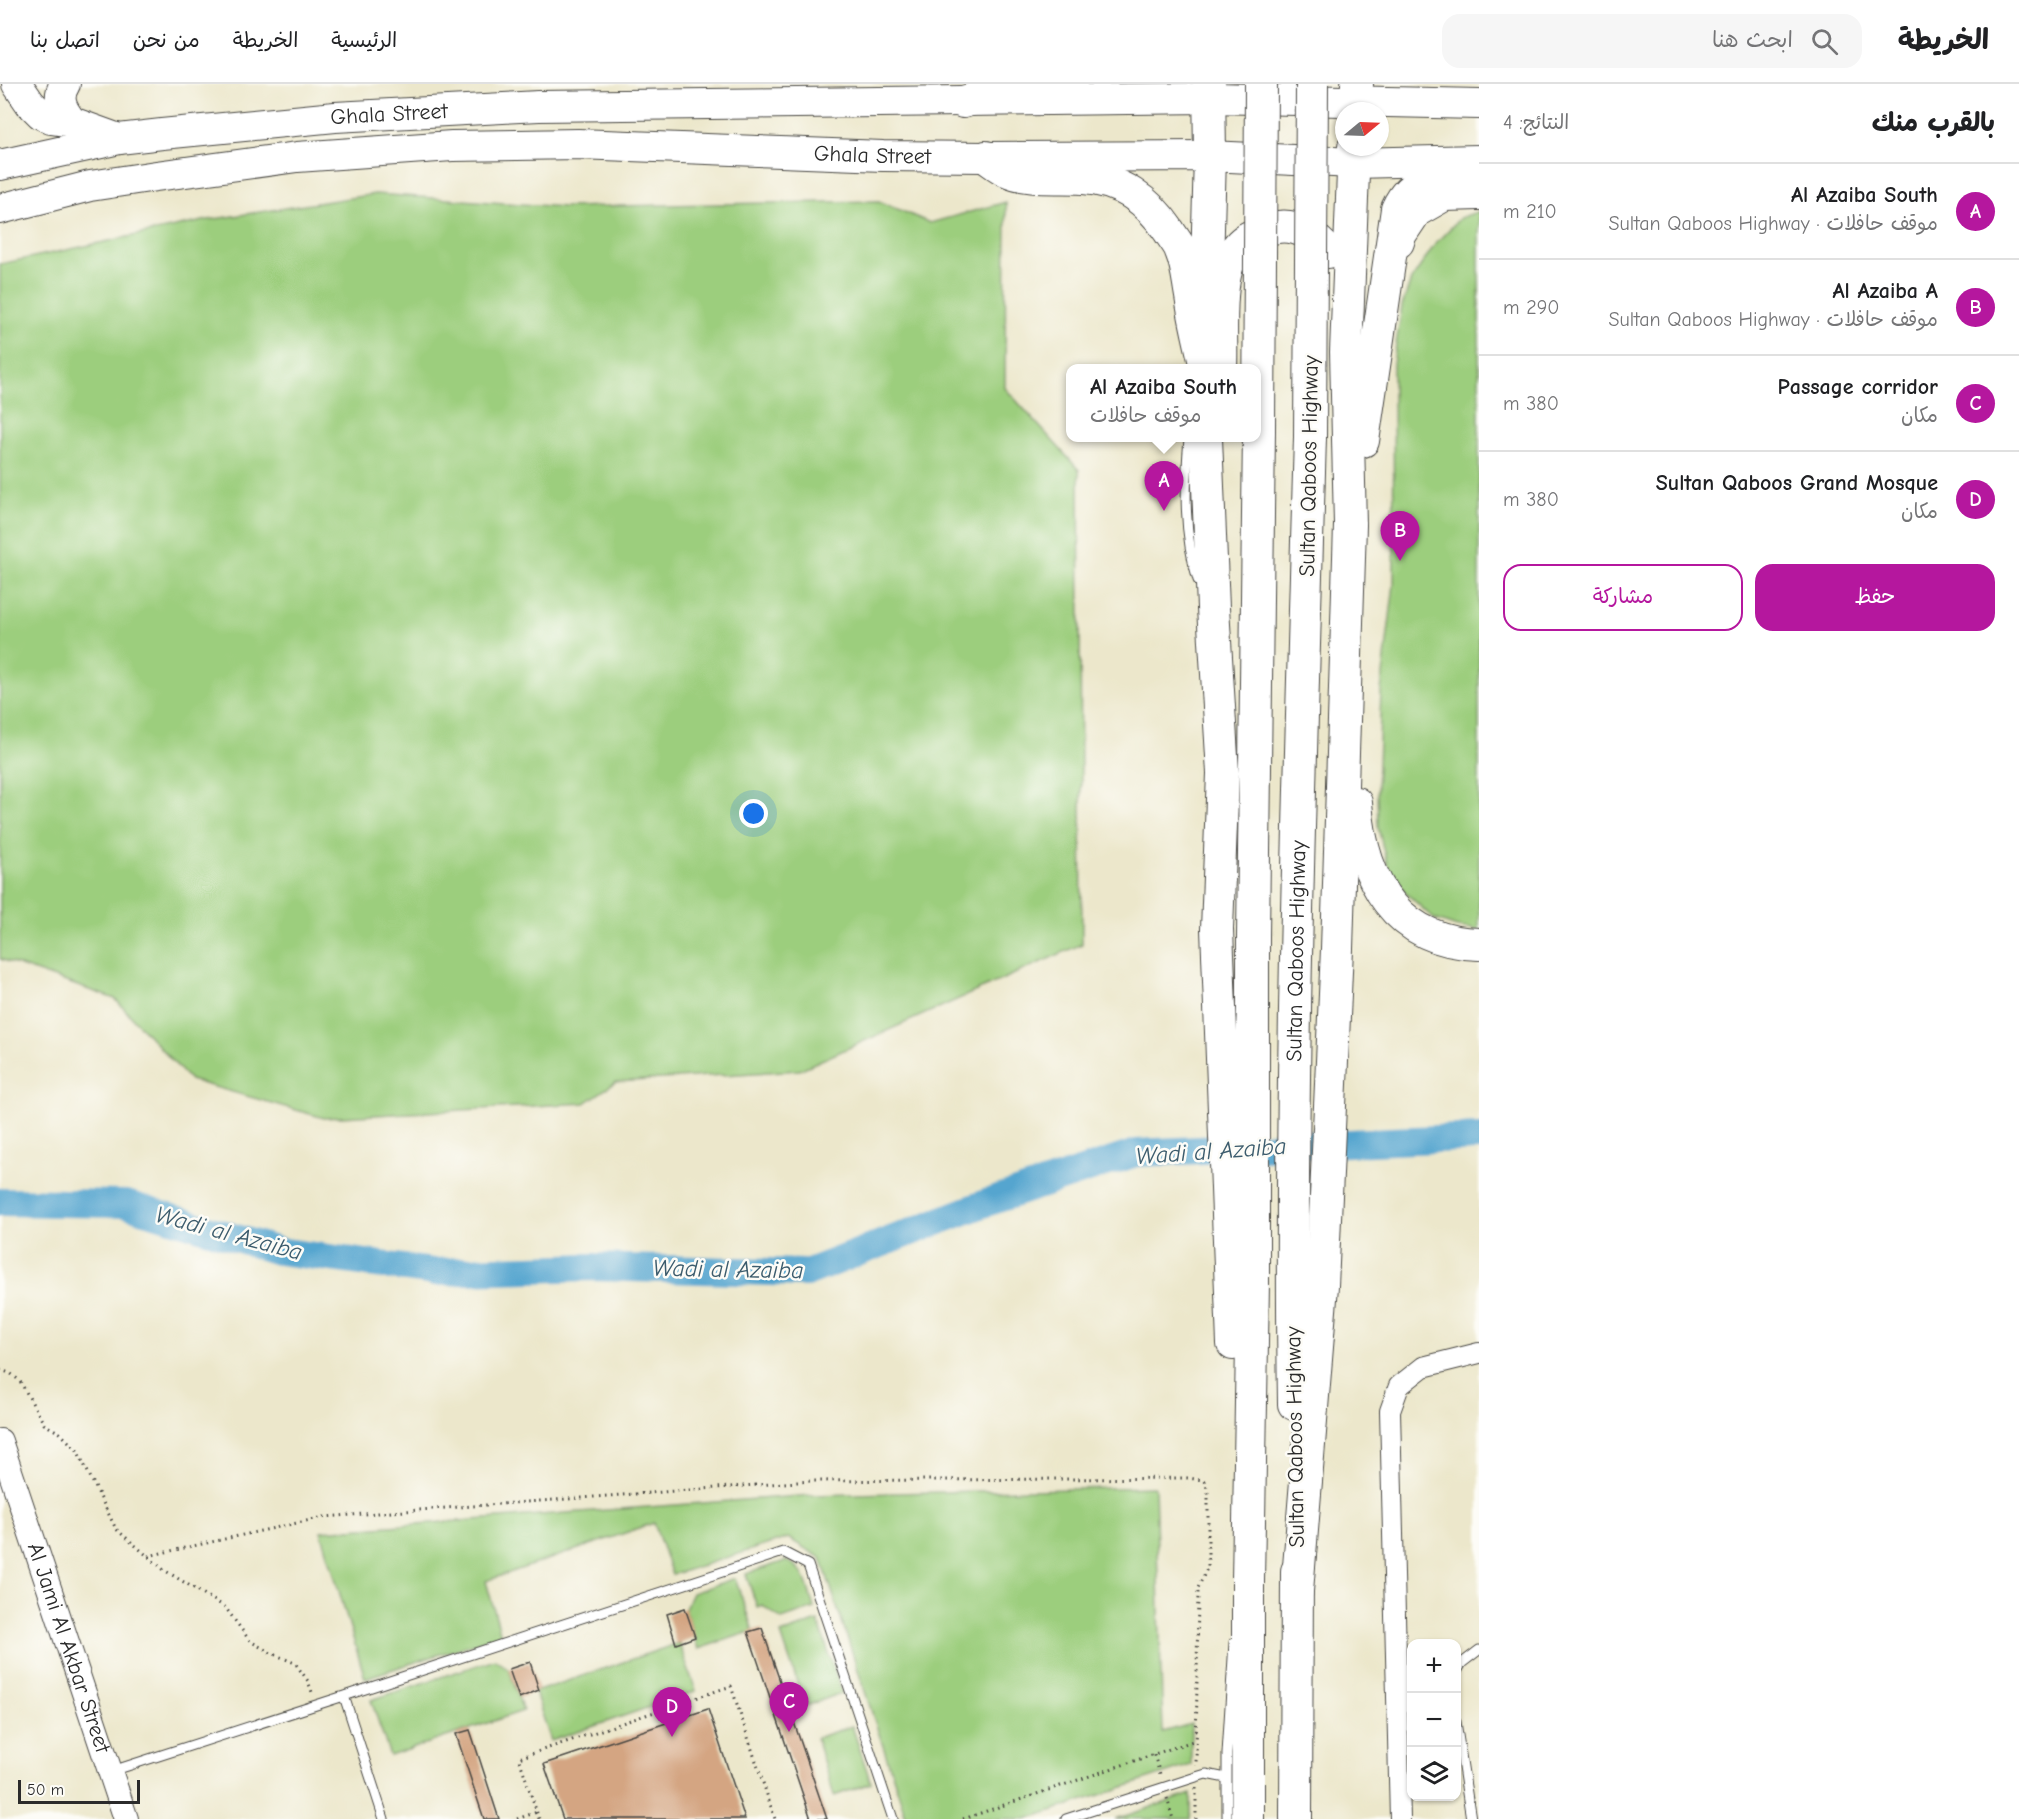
<!DOCTYPE html>
<html lang="ar">
<head>
<meta charset="utf-8">
<style>
  body { margin:0; font-family:"Comic Neue","Playpen Sans Arabic",sans-serif; background:#f6f6f6; color:#202124; direction:rtl }
  .controls { position:absolute; right:18px; bottom:18px; display:grid; overflow:hidden; border-radius:12px; box-shadow:0 2px 4px #0004 }
  .controls button { width:54px; height:54px; display:grid; place-items:center; padding:0; border:0; border-bottom:2px solid #e0e0e0; background:#fff; color:#202124; font:30px sans-serif }
  .compass { position:absolute; left:1335px; top:18px; width:54px; height:54px; border-radius:50%; background:#fff; box-shadow:0 2px 4px #0004; rotate:71deg }
  .scale { position:absolute; left:18px; bottom:15px; width:122px; box-sizing:border-box; padding-left:6px; border:3px solid #2b2b2b; border-top:0; font-size:16px; line-height:21px; white-space:nowrap; color:#2b2b2b; -webkit-text-stroke:4px #fdfcf7; paint-order:stroke }
  .you { position:absolute; left:754px; top:730px; width:21px; height:21px; margin:-15px; border:4px solid #fff; border-radius:50%; background:#1a73e8; box-shadow:0 0 0 9px #1a73e833 }
  .badge { display:grid; place-items:center; width:39px; height:39px; border-radius:50%; background:#b5179e; color:#fff; font-size:20px; font-weight:700 }
  .pin { position:absolute; translate:-50% -50px; filter:drop-shadow(0 2px 3px #0008) }
  .pin::after { content:''; position:absolute; top:32px; width:21px; height:18px; background:inherit; clip-path:polygon(0 0,100% 0,50% 100%) }
  .popup { position:absolute; left:1066px; top:280px; width:195px; height:78px; box-sizing:border-box; display:grid; place-content:center; border-radius:12px; background:#fff; filter:drop-shadow(0 2px 4px #0005); font-size:20px; white-space:nowrap; color:#757577 }
  .popup b { font-size:22px; color:#202124 }
  .popup::after { content:''; position:absolute; left:50%; top:100%; margin-left:-12px; border:12px solid transparent; border-top-color:#fff }
  .list { margin:0; padding:0; list-style:none }
  h2 { display:flex; justify-content:space-between; align-items:center; height:78px; margin:0; padding:0 24px; font-size:26px }
  h2 small { font-size:20px; font-weight:400; color:#757577 }
  .list li { display:grid; grid-template-columns:39px 1fr auto; gap:18px; align-items:center; box-sizing:border-box; height:96px; padding:0 24px; border-top:2px solid #e0e0e0 }
  .list b { display:block; font-size:22px; white-space:nowrap }
  .list p { margin:0; font-size:20px; white-space:nowrap; color:#757577 }
  .list em { font-size:20px; font-style:normal; color:#757577 }
  .actions { display:flex; gap:12px; padding:18px 24px }
  .actions a { flex:1; padding:14px 0; border:2px solid #b5179e; border-radius:18px; text-align:center; font-size:21px; color:#b5179e }
  .actions .main { background:#b5179e; color:#fff }
  .icon { flex:none; width:33px; height:33px; fill:none; stroke:currentColor; stroke-width:2; stroke-linecap:round; stroke-linejoin:round }
  .map { position:relative; flex:none; width:1479px; height:1735px; overflow:hidden; direction:ltr }
  header { display:flex; align-items:center; gap:36px; box-sizing:border-box; height:84px; padding:0 30px; background:#fff; border-bottom:2px solid #e0e0e0 }
  header strong { font-size:28px }
  nav { display:flex; gap:33px; margin-inline-start:auto; font-size:21px }
  .search { width:420px; height:54px; background:#f6f6f6; display:flex; align-items:center; gap:15px; box-sizing:border-box; padding:0 21px; border-radius:18px; color:#757577; font-size:22px }
  main { display:flex }
  aside { flex:1; background:#fff }
  .map>svg:first-child { display:block }
  .green { fill:#9cce7d; stroke:#647c54; stroke-width:1.5 }
  .lines { fill:none; stroke-linecap:round; stroke-linejoin:round }
  .river { stroke:#55a5cf; stroke-width:28 }
  .building { fill:#d4a582 }
  .service-casing { stroke:#484743; stroke-width:11 }
  .minor-casing { stroke:#484743; stroke-width:22 }
  .tertiary-casing { stroke:#484743; stroke-width:26 }
  .primary-casing { stroke:#484743; stroke-width:32 }
  .trunk-casing { stroke:#484743; stroke-width:34 }
  .path { stroke:#484743; stroke-width:3; stroke-dasharray:1.5 4.5; stroke-linecap:butt }
  .service { stroke:#fff; stroke-width:9 }
  .minor { stroke:#fff; stroke-width:20 }
  .tertiary { stroke:#fff; stroke-width:24 }
  .primary { stroke:#fff; stroke-width:30 }
  .trunk { stroke:#fff; stroke-width:32 }
  .trunk-bridge-casing { stroke:#484743; stroke-width:34; stroke-linecap:butt }
  .trunk-bridge { stroke:#fff; stroke-width:32 }
  .labels { text-anchor:middle; dominant-baseline:central; stroke-width:5; stroke-linejoin:round; paint-order:stroke }
  .street-label { font-size:22px; fill:#2b2b2b; stroke:#fdfcf7 }
  .water-label { font-size:24px; font-style:italic; fill:#3c5c6d; stroke:#fdfcf7 }
</style>
</head>
<body>
<header>
<strong>الخريطة</strong>
<div class="search"><svg class="icon" aria-label="search" viewBox="0 0 24 24"><circle cx="10" cy="10" r="6"/><path d="M15 15l6 6"/></svg>ابحث هنا</div>
<nav><a>الرئيسية</a><a>الخريطة</a><a>من نحن</a><a>اتصل بنا</a></nav>
</header>
<main>
<aside>
<h2>بالقرب منك<small>النتائج: 4</small></h2>
<ul class="list">
<li><span class="badge">A</span><div><b>Al Azaiba South</b><p>موقف حافلات · Sultan Qaboos Highway</p></div><em>210 m</em></li>
<li><span class="badge">B</span><div><b>Al Azaiba A</b><p>موقف حافلات · Sultan Qaboos Highway</p></div><em>290 m</em></li>
<li><span class="badge">C</span><div><b>Passage corridor</b><p>مكان</p></div><em>380 m</em></li>
<li><span class="badge">D</span><div><b>Sultan Qaboos Grand Mosque</b><p>مكان</p></div><em>380 m</em></li>
</ul>
<div class="actions"><a class="main">حفظ</a><a>مشاركة</a></div>
</aside>
<div class="map">
<svg width="1479" height="1735" viewBox="0 0 1479 1735">
  <rect width="100%" height="100%" fill="#fdfcf7"/>
  <filter id="ink" filterUnits="userSpaceOnUse"><feTurbulence type="fractalNoise" baseFrequency=".0167" numOctaves="2"/><feDisplacementMap in="SourceGraphic" scale="12" xChannelSelector="R" yChannelSelector="G"/><feConvolveMatrix kernelMatrix="1 2 1 2 8 2 1 2 1" color-interpolation-filters="sRGB"/></filter>
  <filter id="wash" filterUnits="userSpaceOnUse"><feTurbulence type="fractalNoise" baseFrequency=".008" numOctaves="4" result="noise"/><feDisplacementMap in="SourceGraphic" scale="24" xChannelSelector="R" yChannelSelector="G"/><feGaussianBlur stdDeviation="1.35" result="paint"/><feColorMatrix in="noise" values="0 0 0 0 0 0 0 0 0 0 0 0 0 0 0 0 0 1.4 0 .05"/><feComposite in="paint" operator="in"/></filter>
  <g filter="url(#wash)">
    <rect width="100%" height="100%" fill="#ece7cb"/>
    <path class="green" d="M375,110L565,123L879,117L930,139L1006,118L1005,304L1079,386L1082,860L799,986L616,998L585,1019L324,1034L190,996L115,915L0,875V180L208,136Z
      M1479,127V846L1457,843L1434,835L1406,809L1388,784L1378,744L1377,707L1381,607L1394,500L1393,280L1402,222L1411,196L1436,159L1460,134Z
      M1155,1403L1163,1648L1191,1640V1681L1027,1735H907L821,1474L788,1454L672,1491L654,1439L486,1497L501,1551L365,1594L321,1447L812,1411Z
      M785,1477C806,1481 808,1506 814,1524L782,1535L762,1521L757,1523L746,1490Z
      M735,1494L753,1547L698,1565L685,1524L692,1509Z
      M818,1537L842,1609L805,1622L781,1550Z
      M679,1559L696,1607L551,1657L535,1608Z
      M495,1575L509,1585L523,1627L390,1672L371,1616Z
      M852,1642L871,1699L834,1712L816,1654Z
      M1191,1710V1735H1116Z"/>
    <g class="lines">
      <path class="river" d="M0,1118L126,1120L278,1167L434,1188L590,1183L806,1189L983,1120L1136,1069L1479,1053"/>
    </g>
    <g id="blocks">
      <path class="building" d="M685,1524L695,1553L676,1560L667,1530Z
        M762,1544L770,1568L827,1735H811L748,1548Z
        M530,1578L539,1606L519,1614L509,1585Z
        M708,1625L745,1735H563L544,1680Z
        M470,1646L474,1658L499,1735H484L481,1726L456,1650Z"/>
    </g>
  </g>
  <g filter="url(#ink)">
    <use href="#blocks" fill-opacity="0" stroke="#484743" stroke-width="1.5"/>
    <g class="lines">
      <defs>
        <path id="service" d="M1189,354C1185,402 1183,449 1198,496
          M1456,1589L1462,1579L1479,1566
          M344,1612L783,1468L808,1481L893,1735
          M1456,1638L1471,1735
          M112,1687L344,1612L384,1735
          M1066,1735L1196,1693L1206,1690L1226,1694
          M1227,1735V1670L1234,1558"/>
        <path id="minor" d="M1400,1735L1390,1327L1399,1302L1423,1283L1479,1269"/>
        <g id="tertiary">
          <path id="s1" d="M0,1357L126,1735"/>
        </g>
        <g id="primary">
          <path d="M17,0L30,19L41,30L51,35L72,38L119,55"/>
          <path d="M65,0C56,14 62,26 72,38"/>
          <path id="s2" d="M0,81L119,55L162,50L335,33L539,22L1209,14L1479,20"/>
          <path id="s3" d="M0,125L90,102L156,92L297,73L452,62L578,60L883,72L986,73L1210,72L1353,79L1479,76"/>
        </g>
        <g id="trunk">
          <path d="M963,18L1009,5L1072,0"/>
          <path d="M1356,27L1357,0"/>
          <path d="M986,73C992,77 999,83 1006,86C1030,97 1057,92 1083,94C1120,96 1149,117 1169,147C1173,154 1179,160 1181,167C1187,181 1188,196 1191,212C1194,233 1199,254 1204,275"/>
          <path d="M1398,158L1400,151L1416,127L1444,111L1479,110"/>
          <path d="M1206,218L1210,72L1209,0"/>
          <path d="M1221,284C1223,250 1214,186 1240,160C1249,151 1261,147 1273,144C1295,138 1314,151 1328,168"/>
          <path d="M1206,354L1213,524L1223,689L1217,845L1233,1260"/>
          <path d="M1363,357L1397,125C1413,89 1444,92 1479,89"/>
          <path d="M1356,719C1362,795 1395,858 1479,860"/>
          <path id="s4" d="M1294,1320C1289,998 1301,675 1310,353"/>
          <path d="M1297,1507L1322,1202L1337,865L1350,441L1346,268L1354,63"/>
          <path d="M1248,1735V1498L1253,1198V853L1259,346"/>
          <path d="M1296,1735L1297,1487"/>
        </g>
      </defs>
      <use href="#service" class="service-casing"/>
      <use href="#minor" class="minor-casing"/>
      <use href="#tertiary" class="tertiary-casing"/>
      <use href="#primary" class="primary-casing"/>
      <use href="#trunk" class="trunk-casing"/>
      <path class="path" d="M0,1286L10,1289L20,1297L44,1340L60,1349L77,1366L116,1445L164,1486L225,1523L250,1557L271,1569L295,1579L308,1597L313,1611
        M148,1472L324,1433L811,1397L1187,1394L1203,1396L1206,1400L1208,1409V1482L1198,1504L1196,1682
        M1154,1671L1161,1693
        M1196,1704V1735
        M1167,1714L1173,1735
        M517,1735L537,1728
        M539,1735L519,1674L731,1602L775,1735
        M963,1735L1196,1656"/>
      <use href="#service" class="service"/>
      <use href="#minor" class="minor"/>
      <use href="#tertiary" class="tertiary"/>
      <use href="#primary" class="primary"/>
      <use href="#trunk" class="trunk"/>
      <defs>
        <path id="trunk-bridge" d="M1259,346L1261,0
          M1310,353L1312,0"/>
      </defs>
      <use href="#trunk-bridge" class="trunk-bridge-casing"/>
      <use href="#trunk-bridge" class="trunk-bridge"/>
    </g>
  </g>
  <g class="labels">
    <g class="street-label">
      <text stroke="none"><textPath href="#s2" startOffset="393">Ghala Street</textPath></text>
      <text stroke="none"><textPath href="#s3" startOffset="878">Ghala Street</textPath></text>
      <text transform="translate(1309 382) rotate(-89)">Sultan Qaboos Highway</text>
      <text stroke="none"><textPath href="#s4" startOffset="453">Sultan Qaboos Highway</textPath></text>
      <text transform="translate(1295 1353) rotate(-91)">Sultan Qaboos Highway</text>
      <text stroke="none"><textPath href="#s1" startOffset="218">Al Jami Al Akbar Street</textPath></text>
    </g>
    <g class="water-label">
      <text transform="translate(1211 1067) rotate(-4)">Wadi al Azaiba</text>
      <text transform="translate(229 1149) rotate(15)">Wadi al Azaiba</text>
      <text transform="translate(728 1185) rotate(1)">Wadi al Azaiba</text>
    </g>
  </g>
</svg>
<div class="controls">
<button>+</button>
<button>−</button>
<button><svg class="icon" aria-label="layers" viewBox="0 0 24 24"><path d="M12 4l9 5-9 5-9-5zM3 14l9 5 9-5"/></svg></button>
</div>
<svg class="compass" viewBox="-18 -18 36 36"><path d="M0-13l5 13h-10z" fill="#e53935"/><path d="M0 13l5-13h-10z" fill="#757577"/></svg>
<div class="scale">50 m</div>
<div class="you"></div>
<div class="pin badge" style="left:1164px;top:427px">A</div>
<div class="popup"><b>Al Azaiba South</b>موقف حافلات</div>
<div class="pin badge" style="left:1400px;top:477px">B</div>
<div class="pin badge" style="left:789px;top:1648px">C</div>
<div class="pin badge" style="left:672px;top:1653px">D</div>
</div>
</main>
</body>
</html>
